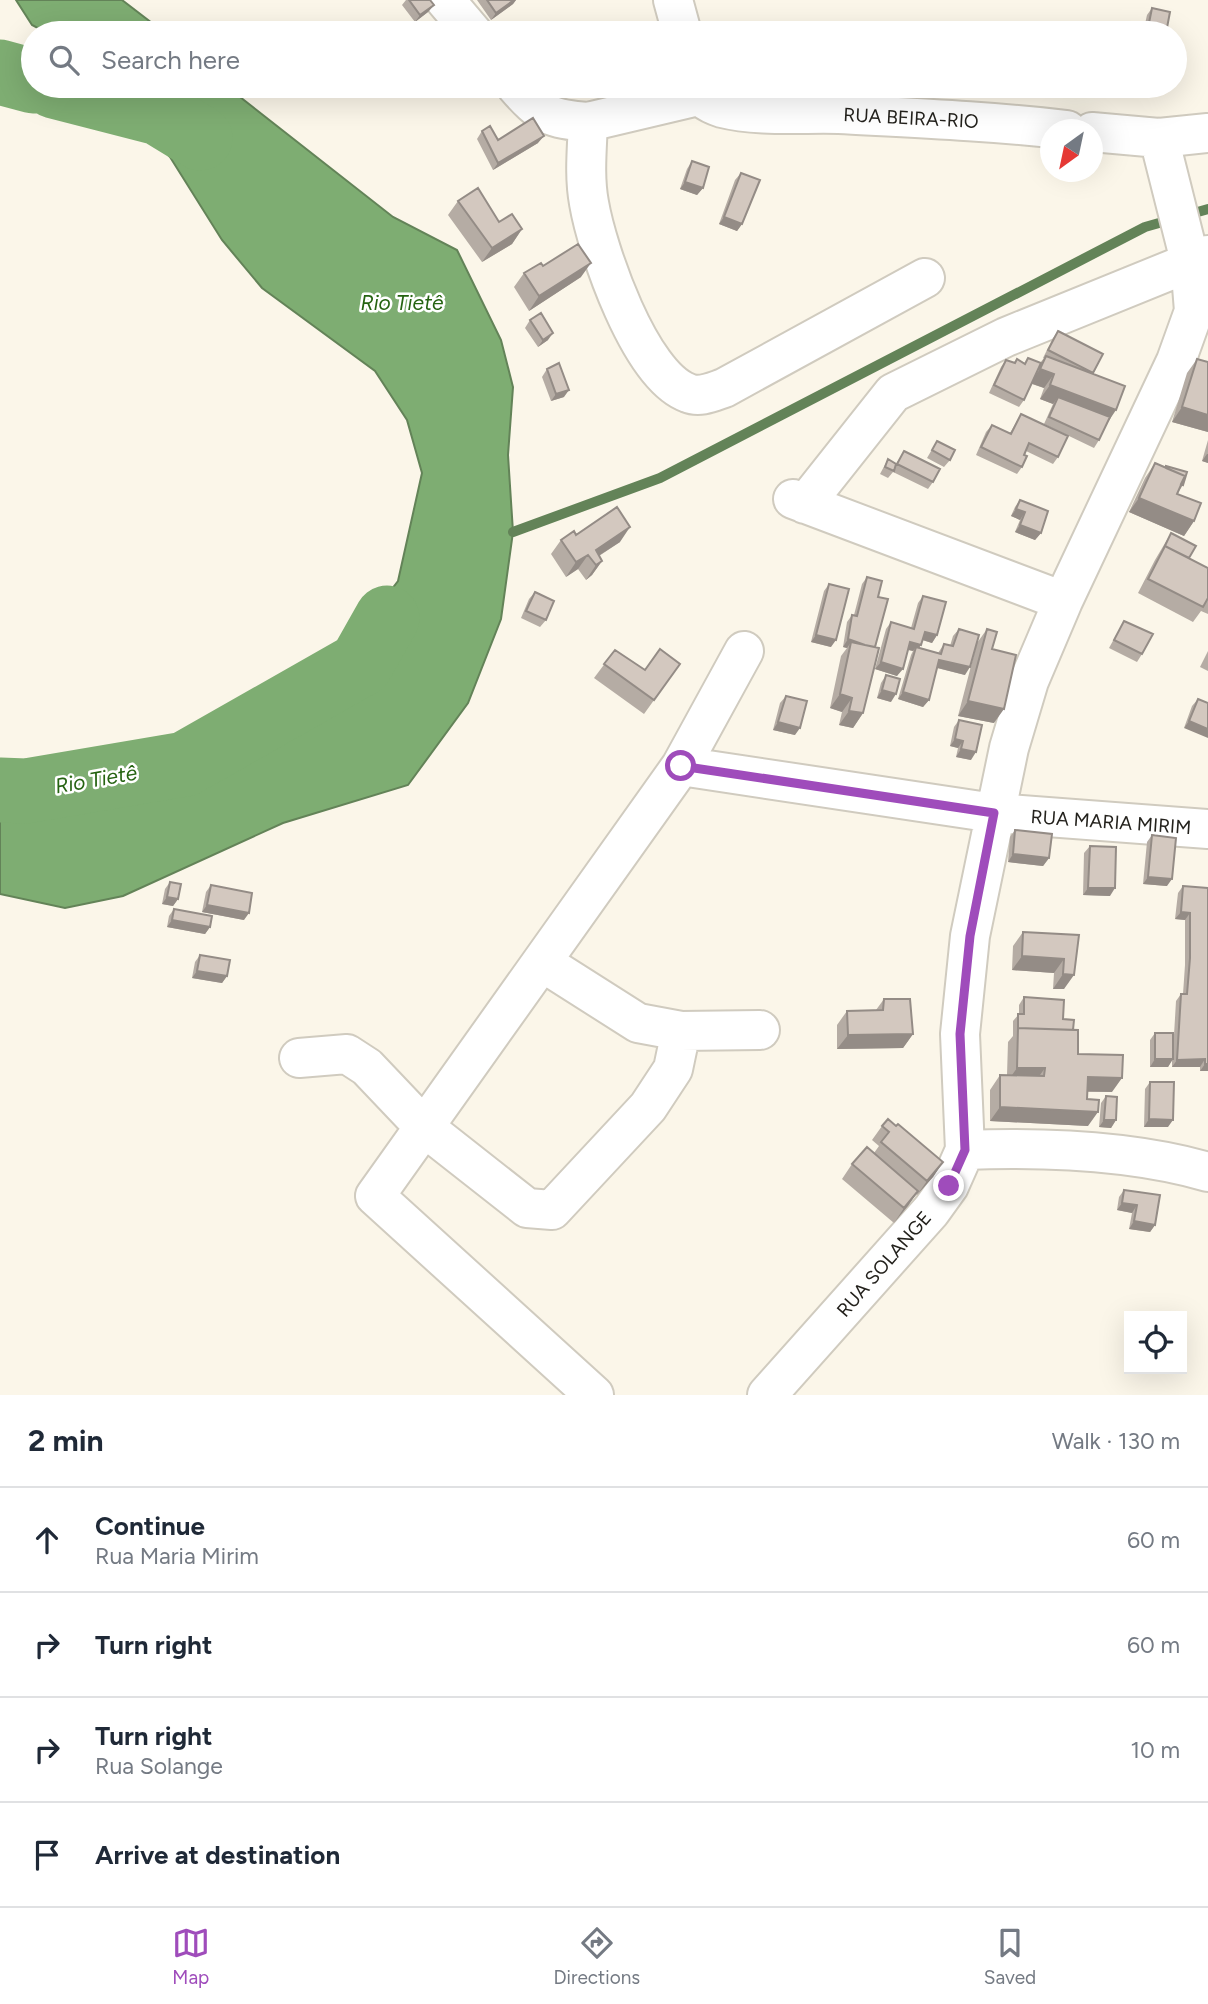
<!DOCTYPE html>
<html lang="en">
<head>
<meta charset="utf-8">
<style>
  body { margin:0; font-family:Figtree,sans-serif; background:#f6f6f7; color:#1f2937 }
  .controls { position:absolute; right:21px; bottom:21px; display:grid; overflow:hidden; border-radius:0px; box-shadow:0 7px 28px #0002 }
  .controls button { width:63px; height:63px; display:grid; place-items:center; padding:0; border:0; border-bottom:2px solid #e0e1e3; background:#fff; color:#1f2937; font:35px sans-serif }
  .compass { position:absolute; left:1040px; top:119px; width:63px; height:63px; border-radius:50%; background:#fff; box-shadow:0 7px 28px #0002; rotate:213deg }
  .stop { position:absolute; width:21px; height:21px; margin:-16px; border:5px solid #9f4cbb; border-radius:50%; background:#fff }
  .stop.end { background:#9f4cbb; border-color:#fff; box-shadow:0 2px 7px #0008 }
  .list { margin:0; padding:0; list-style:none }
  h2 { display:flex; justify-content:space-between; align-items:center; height:91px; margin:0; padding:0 28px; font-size:30px }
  h2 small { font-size:23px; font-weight:400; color:#747a83 }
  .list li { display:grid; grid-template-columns:46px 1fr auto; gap:21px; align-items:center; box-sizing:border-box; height:105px; padding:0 28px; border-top:2px solid #e0e1e3 }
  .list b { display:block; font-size:26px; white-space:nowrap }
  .list p { margin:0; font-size:23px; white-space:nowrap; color:#747a83 }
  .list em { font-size:23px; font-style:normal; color:#747a83 }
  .icon { flex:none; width:38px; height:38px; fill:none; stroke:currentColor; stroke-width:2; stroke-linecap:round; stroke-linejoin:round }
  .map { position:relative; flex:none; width:1208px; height:1395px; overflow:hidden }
  .search { position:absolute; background:#fff; box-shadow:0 7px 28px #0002; left:21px; right:21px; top:21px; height:77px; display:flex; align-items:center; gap:18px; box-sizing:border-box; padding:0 24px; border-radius:38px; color:#747a83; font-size:26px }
  .sheet { height:511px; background:#fff }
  nav { display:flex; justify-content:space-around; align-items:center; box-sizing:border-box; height:98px; border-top:2px solid #e0e1e3; background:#fff; font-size:19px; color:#747a83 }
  nav a { display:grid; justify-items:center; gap:4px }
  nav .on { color:#9f4cbb }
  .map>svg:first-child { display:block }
  .water { fill:#7ead72; stroke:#638358; stroke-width:2 }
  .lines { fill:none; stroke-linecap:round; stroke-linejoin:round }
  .stream { stroke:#638358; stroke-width:10 }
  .river { stroke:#7ead72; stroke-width:65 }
  .minor-casing { stroke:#d0cbbf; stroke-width:42 }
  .minor { stroke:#fff; stroke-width:38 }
  .wall { fill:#b5aca4 }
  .shaded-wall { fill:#948c86 }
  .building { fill:#d3c8bf; stroke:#948c86; stroke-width:2 }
  .route { stroke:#9f4cbb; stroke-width:9 }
  .labels { text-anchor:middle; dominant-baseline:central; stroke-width:5; stroke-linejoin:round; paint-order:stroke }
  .street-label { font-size:19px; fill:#24221d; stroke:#fff }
  .water-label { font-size:21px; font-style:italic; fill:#256311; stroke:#fff }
</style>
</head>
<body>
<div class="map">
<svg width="1208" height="1395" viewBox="0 0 1208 1395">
  <rect width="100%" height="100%" fill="#fbf6e9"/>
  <path class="water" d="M16,0H122L165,33H47L32,25Z
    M106,86H226L393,217L457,250L501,340L513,387L508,455L513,532L501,619L468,703L408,785L283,823L123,896L65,908L0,894V801H102L189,794L266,752L315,710L351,642L398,581L422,473L407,420L375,371L262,288L222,240L170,157Z"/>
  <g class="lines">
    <path class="stream" d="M513,532L660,478L1145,227L1208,209"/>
    <path class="river" d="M0,72L33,81
      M54,86L159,113L200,138
      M0,790L26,791L185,764L361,664L387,618"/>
    <defs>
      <path id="minor" d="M445,0L473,33
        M673,0L682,33
        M516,86C541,115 550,119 588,122
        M694,86C699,98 709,104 722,108C758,117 801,113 839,114C915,118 991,121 1067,130
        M698,96L588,122C587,149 584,176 589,203C597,250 640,376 688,393C700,398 712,392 724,388L925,278
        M1092,132L1159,138L1208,133
        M793,499L1063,601
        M805,504L893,393L1006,337L1208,255
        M681,766L994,813L1208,829
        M542,962L638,1023L681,1031
        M299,1058L347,1054L367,1067L424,1127L527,1208L552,1210L648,1107L673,1069L681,1031L760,1030
        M965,1150L960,1034L970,936L1009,748L1029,681L1063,601L1176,361L1194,311L1190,261L1159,138
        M594,1395L375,1196L681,766L744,651
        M767,1395L931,1211L949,1186L965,1150C1046,1147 1131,1150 1208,1172"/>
    </defs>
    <use href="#minor" class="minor-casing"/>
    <use href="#minor" class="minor"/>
  </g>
  <path class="wall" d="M406,0H430L434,5L428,12L415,22L402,5Z
    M477,0H516L513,4L491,20Z
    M1152,8L1166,33H1143L1147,15Z
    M482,131L498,140L538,143L493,170L477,139Z
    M692,161L703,188L697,195L680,189L687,169Z
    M741,173L742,224L737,231L719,224L735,180Z
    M458,201L499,222L522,229L512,244L482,262L448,215Z
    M543,266L581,277L529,311L514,287L524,273Z
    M530,320L548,340L538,347L525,328Z
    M1058,331L1103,354L1093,374L1108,421L1099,440L1094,448L1044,424L1053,404L1040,399L1044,388L1032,384L1024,400L1019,407L989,393L1001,367L1006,360L1014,363L1017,359L1025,363L1028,358L1040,363L1044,358H1043L1053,338Z
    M1197,359L1208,432L1172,422L1187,373Z
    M547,369L564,397L551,401L542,377Z
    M1021,414L1058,457L1053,464L1026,451L1022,467L1017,474L976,455L986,432L992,425L1010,433Z
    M1208,440V463L1202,461Z
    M937,441L950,460L944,467L927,458Z
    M904,451L933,482L928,489L893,472L888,478L880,474L888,459L896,464Z
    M1155,463L1183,485L1177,494L1194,521L1184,536L1129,512L1145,478Z
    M1020,500L1041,533L1035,540L1015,532L1020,520L1011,516L1015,507Z
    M1171,533L1189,558L1208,568V614L1201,611L1193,622L1138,593L1155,560Z
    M576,535L620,542L599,556L602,561L592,575L586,580L578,569L566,577L551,554L561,540Z
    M867,577L878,597L876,647L863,713L853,728L839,725L842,712L830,708L841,656L847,648L843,647L847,622L852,615H854L862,584Z
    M829,584L831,647L811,642L824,591Z
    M535,592L546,620L540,627L521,618L529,599Z
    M923,596L937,635L932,643L922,640L918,648L938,653L944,644L950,646L953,636L959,629L965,675L937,668L929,700L923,707L898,699L911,655L913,651L908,650L897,676L875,669L886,629L891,622L911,628L918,603Z
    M1124,621L1142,654L1137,662L1109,648Z
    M987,629L992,649L994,723L958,716L977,643Z
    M615,650L645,670L680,664L644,714L594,678Z
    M1208,651V671L1200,667Z
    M886,675L891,702L877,698L881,683Z
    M786,696L795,735L773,730L780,703Z
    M1198,699L1208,703L1184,728L1192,706Z
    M959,720L971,760L956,757L958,748L950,746L954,727Z
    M1015,830L1049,858L1043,866L1008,862L1010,837Z
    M1152,835L1167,886L1143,884L1147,842Z
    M1090,846L1110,896L1083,895L1084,853Z
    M170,882L178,899L173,906L162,904L165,889Z
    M211,885L244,920L202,912L206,892Z
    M1183,886L1208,888V1071H1200V1067H1172V1060L1168,1067H1150V1040L1155,1033L1173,1052L1176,1001L1181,994H1183L1185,965V920L1175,919L1178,893Z
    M174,909L210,927L205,934L167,927L169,916Z
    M1023,932L1079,935L1064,989H1053L1054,973L1012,970L1013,946Z
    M200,955L227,976L222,983L192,978L195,962Z
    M1024,997L1063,1019L1073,1030L1078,1054L1112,1092H1087L1088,1126L990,1121V1090L1000,1075H1007L1008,1042L1013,1036V1021L1019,1014V1005Z
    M884,999L913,1034L903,1048L837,1049V1025L847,1011L876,1010Z
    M1150,1082L1168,1127H1144L1145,1089Z
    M1106,1096L1116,1120L1111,1128L1099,1127L1101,1103Z
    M882,1126L943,1162L933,1177L917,1195L916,1194L894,1223L842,1179L852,1164L874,1153L879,1146L872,1140Z
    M1124,1190L1155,1225L1150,1232L1129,1229L1132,1213L1117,1210L1119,1197Z"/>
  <path class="shaded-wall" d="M514,0H516L513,4L491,20L496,13Z
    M434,5L428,12L415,22L420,15Z
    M544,136L538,143L493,170L498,163Z
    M685,182L703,188L697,195L680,189Z
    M724,217L742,224L737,231L719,224Z
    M522,229L512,244L482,262L492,248Z
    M591,263L581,277L529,311L539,296Z
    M553,333L548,340L538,347L543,340Z
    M1040,369L1054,374L1044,388L1030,383Z
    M1050,385L1116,410L1106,425L1058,397L1053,404L1040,399Z
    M569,390L564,397L551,401L556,394Z
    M1182,407L1208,415V432L1172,422Z
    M1207,454H1208V463L1202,461Z
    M1139,498L1194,521L1184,536L1129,512Z
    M1016,509L1025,512L1020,520L1011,516Z
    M1020,525L1041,533L1035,540L1015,532Z
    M630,527L620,542L592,560L596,550Z
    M588,555L578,569L566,577L576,562Z
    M602,561L592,575L586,580L596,565Z
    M925,632L937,635L932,643L920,639Z
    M816,635L836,640L831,647L811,642Z
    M848,639L875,649L851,642L847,648L843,647Z
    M910,642L921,645L916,652V647L913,651L905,649Z
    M939,660L970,667L965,675L934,667Z
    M881,662L903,669L897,676L875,669Z
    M882,690L896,694L891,702L877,698Z
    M903,692L929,700L923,707L898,699Z
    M840,694L852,698L842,712L830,708Z
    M968,701L1004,709L994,723L958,716Z
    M849,711L863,713L853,728L839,725Z
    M1189,721L1208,729V738L1184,728Z
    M778,722L800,728L795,735L773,730Z
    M955,739L963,741L958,748L950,746Z
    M961,749L976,752L971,760L956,757Z
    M1013,854L1049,858L1043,866L1008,862Z
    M1148,877L1172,879L1167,886L1143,884Z
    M1088,888H1115L1110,896L1083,895Z
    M167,897L178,899L173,906L162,904Z
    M207,905L249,913L244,920L202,912Z
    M1181,912L1190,913L1185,920L1175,919Z
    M172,920L210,927L205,934L167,927Z
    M1022,956L1064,959L1054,973L1012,970Z
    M197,971L227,976L222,983L192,978Z
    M1063,974L1074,975L1064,989H1053Z
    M913,1034L903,1048L837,1049L848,1035Z
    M1155,1059H1173L1168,1067H1150Z
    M1205,1059L1200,1067H1172L1177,1060Z
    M1205,1064H1208V1071H1200Z
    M1017,1068H1045L1035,1082H1007Z
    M1088,1077L1122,1078L1112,1092L1078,1091Z
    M1000,1107L1098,1112L1088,1126L990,1121Z
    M1149,1119L1173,1120L1168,1127H1144Z
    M1104,1120H1116L1111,1128L1099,1127Z
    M943,1162L933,1177L917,1195L927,1181Z
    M918,1191L908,1206L894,1223L904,1208Z
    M1122,1203L1137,1205L1132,1213L1117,1210Z
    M1134,1221L1155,1225L1150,1232L1129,1229Z"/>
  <path class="building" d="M409,0H430L434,5L420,15Z
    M487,0H514L496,13Z
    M1152,8L1170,12L1166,33H1147Z
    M533,118L544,136L498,163L482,131L490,126L498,140Z
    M692,161L709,167L703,188L685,182Z
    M741,173L760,180L742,224L724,217Z
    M478,188L499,222L512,214L522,229L492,248L458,201Z
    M578,244L591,263L539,296L524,273L541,263L543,266Z
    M541,313L553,333L543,340L530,320Z
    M1058,331L1103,354L1093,373L1048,350Z
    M1046,356L1125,386L1116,410L1050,385L1054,374L1040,369Z
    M1028,358L1041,363L1024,400L994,385L1006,360L1015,363L1017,359L1025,364Z
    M1197,359L1208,362V415L1182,407Z
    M559,363L569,390L556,394L547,369Z
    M1058,397L1110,417L1099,440L1049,417Z
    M1021,414L1068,436L1058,457L1029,443L1024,455L1027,456L1022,467L981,447L992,425L1011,434Z
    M937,441L955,450L950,460L932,450Z
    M904,451L940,469L933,482L897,464Z
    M888,459L896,464L894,471L885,467Z
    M1155,463L1185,476L1177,494L1201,503L1194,521L1139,498Z
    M1166,466L1187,472L1183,485L1181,484L1185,476L1166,468Z
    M1020,500L1048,511L1041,533L1020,525L1025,512L1016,509Z
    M617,507L630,527L596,550L602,561L596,565L588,555L576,562L561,540L574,531L576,535Z
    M1171,533L1196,546L1189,558L1165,546L1163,550Z
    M1165,546L1208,568V598L1203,607L1148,579Z
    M867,577L882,581L878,597L888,599L875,647L865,645L848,639L852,615L857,616Z
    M829,584L849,589L836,640L816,635Z
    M535,592L554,601L546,620L526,611Z
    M923,596L946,602L937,635L925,632L921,645L910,642L903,669L881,662L891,622L914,629Z
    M1124,621L1153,634L1142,654L1114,640Z
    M959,629L979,635L970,667L939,660L929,700L903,692L916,647L941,654L944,644L953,646Z
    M987,629L997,632L992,649L1016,655L1004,709L968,701Z
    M851,642L879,648L863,713L849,711L852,698L840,694Z
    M660,649L680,664L654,700L604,664L615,650L645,670Z
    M886,675L900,679L896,694L882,690Z
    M786,696L807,701L800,728L778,722Z
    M1198,699L1208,703V729L1189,721Z
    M959,720L982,725L976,752L961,749L963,741L955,739Z
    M1015,830L1052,834L1049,858L1013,854Z
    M1152,835L1176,838L1172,879L1148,877Z
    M1090,846L1116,847L1115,888H1088Z
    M170,882L181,884L178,899L167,897Z
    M211,885L252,893L249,913L207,905Z
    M1183,886L1208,888V1064H1205V1059L1177,1060L1181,994H1187L1190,958V913L1181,912Z
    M174,909L212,916L210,927L172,920Z
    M1023,932L1079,935L1074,975L1063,974L1064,959L1022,956Z
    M200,955L230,960L227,976L197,971Z
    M1024,997L1064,1000L1063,1019L1074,1020L1073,1030L1018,1028V1014H1024Z
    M884,999H910L913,1034L848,1035L847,1011L883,1010Z
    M1018,1028L1078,1030V1054L1123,1055L1122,1078L1088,1077L1087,1099L1099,1100L1098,1112L1000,1107V1075L1044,1076L1045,1068H1017Z
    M1155,1033H1173V1059H1155Z
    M1150,1082H1174L1173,1120L1149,1119Z
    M1106,1096L1117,1097L1116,1120H1104Z
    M888,1119L896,1126L898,1124L943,1162L927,1181L881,1142L889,1132L882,1126Z
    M867,1147L918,1191L904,1208L852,1164Z
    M1124,1190L1160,1195L1155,1225L1134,1221L1137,1205L1122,1203Z"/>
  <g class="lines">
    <path class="route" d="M681,766L994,813L970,936L960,1034L965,1150L949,1186"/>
  </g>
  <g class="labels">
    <g class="street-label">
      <text transform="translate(911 118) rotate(3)">RUA BEIRA-RIO</text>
      <text transform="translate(1111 822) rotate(4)">RUA MARIA MIRIM</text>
      <text transform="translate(884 1264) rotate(-49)">RUA SOLANGE</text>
    </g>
    <g class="water-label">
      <text x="402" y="302">Rio Tietê</text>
      <text transform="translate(96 779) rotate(-10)">Rio Tietê</text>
    </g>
  </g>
</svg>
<div class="controls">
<button><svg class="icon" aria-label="locate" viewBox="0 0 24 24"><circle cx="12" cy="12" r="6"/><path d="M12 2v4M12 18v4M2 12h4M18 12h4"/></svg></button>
</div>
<svg class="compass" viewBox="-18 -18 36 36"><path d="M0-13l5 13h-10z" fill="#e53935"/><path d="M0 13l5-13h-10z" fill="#747a83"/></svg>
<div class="stop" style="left:681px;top:766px"></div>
<div class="stop end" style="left:949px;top:1186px"></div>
<div class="search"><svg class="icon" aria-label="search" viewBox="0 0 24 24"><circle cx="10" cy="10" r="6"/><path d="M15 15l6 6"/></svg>Search here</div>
</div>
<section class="sheet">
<h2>2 min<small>Walk · 130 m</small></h2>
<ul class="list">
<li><svg class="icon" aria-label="ahead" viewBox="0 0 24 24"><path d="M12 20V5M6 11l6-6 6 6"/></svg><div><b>Continue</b><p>Rua Maria Mirim</p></div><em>60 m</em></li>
<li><svg class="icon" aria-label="right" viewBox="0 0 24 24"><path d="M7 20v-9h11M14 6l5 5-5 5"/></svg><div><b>Turn right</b></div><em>60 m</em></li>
<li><svg class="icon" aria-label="right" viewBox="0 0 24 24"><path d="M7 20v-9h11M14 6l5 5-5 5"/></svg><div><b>Turn right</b><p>Rua Solange</p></div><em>10 m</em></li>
<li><svg class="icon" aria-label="arrive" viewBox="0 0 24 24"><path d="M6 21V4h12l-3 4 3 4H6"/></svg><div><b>Arrive at destination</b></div></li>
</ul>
</section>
<nav>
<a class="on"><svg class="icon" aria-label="map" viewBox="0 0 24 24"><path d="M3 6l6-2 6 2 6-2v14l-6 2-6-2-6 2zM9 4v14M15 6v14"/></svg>Map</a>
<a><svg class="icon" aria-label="directions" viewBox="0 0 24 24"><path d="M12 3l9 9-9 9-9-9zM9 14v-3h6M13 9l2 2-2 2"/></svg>Directions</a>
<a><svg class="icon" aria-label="saved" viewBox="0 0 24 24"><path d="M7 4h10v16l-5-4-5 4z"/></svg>Saved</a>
</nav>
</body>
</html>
